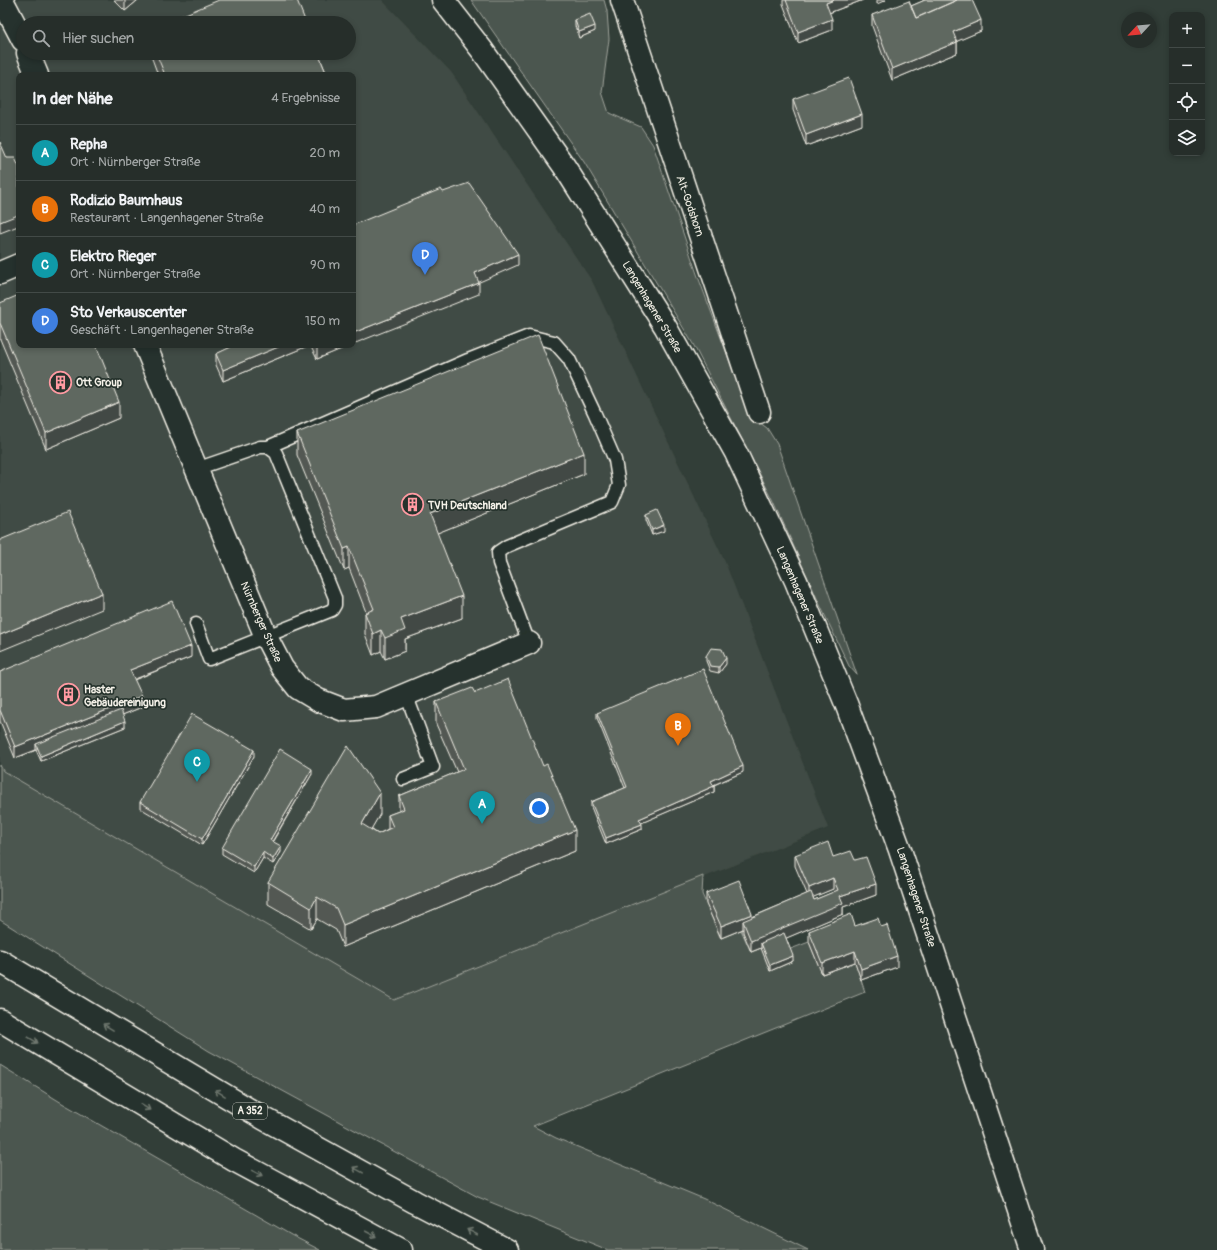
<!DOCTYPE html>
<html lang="de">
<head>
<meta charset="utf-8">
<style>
  body { margin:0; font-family:Pangolin,sans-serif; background:#323a36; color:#f1f3f6 }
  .controls { position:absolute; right:12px; top:12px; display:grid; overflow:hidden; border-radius:8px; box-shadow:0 2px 6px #0003 }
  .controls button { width:36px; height:36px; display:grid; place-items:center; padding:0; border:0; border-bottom:1px solid #424a47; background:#262e2a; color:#f1f3f6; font:20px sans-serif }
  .compass { position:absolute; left:1121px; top:12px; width:36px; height:36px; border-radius:50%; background:#262e2a; box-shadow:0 2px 6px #0003; rotate:244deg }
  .you { position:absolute; left:539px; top:808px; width:14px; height:14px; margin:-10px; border:3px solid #fff; border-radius:50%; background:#1a73e8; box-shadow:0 0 0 6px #1a73e833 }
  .badge { display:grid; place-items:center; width:26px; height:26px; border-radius:50%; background:#d6ab8b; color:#fff; font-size:13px; font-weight:700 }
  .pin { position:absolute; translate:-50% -33px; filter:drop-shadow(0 1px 2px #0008) }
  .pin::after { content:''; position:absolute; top:21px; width:14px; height:12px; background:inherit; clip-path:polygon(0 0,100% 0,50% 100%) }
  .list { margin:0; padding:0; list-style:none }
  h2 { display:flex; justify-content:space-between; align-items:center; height:52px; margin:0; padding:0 16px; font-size:17px }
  h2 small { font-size:13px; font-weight:400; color:#a4a8a8 }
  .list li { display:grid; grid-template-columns:26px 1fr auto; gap:12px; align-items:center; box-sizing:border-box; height:56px; padding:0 16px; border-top:1px solid #424a47 }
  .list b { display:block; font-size:15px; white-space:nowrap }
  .list p { margin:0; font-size:13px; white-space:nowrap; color:#a4a8a8 }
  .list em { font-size:13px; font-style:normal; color:#a4a8a8 }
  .icon { flex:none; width:22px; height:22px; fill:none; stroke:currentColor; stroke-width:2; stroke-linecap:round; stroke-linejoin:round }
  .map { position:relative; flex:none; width:1217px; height:1250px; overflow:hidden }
  .search { position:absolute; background:#262e2a; box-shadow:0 2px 6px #0003; left:16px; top:16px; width:340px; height:44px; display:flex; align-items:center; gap:10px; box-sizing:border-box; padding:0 14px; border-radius:22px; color:#a4a8a8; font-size:15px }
  .panel { position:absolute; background:#262e2a; box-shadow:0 2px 6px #0003; left:16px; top:72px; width:340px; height:276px; border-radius:8px }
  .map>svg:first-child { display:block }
  .built { fill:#404b44; fill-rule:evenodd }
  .green { fill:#4c564f; stroke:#a0a49c }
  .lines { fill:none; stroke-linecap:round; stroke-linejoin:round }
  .lane-casing { stroke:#f4f1e8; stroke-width:15 }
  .street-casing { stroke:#f4f1e8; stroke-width:25 }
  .secondary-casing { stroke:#f4f1e8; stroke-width:25 }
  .highway-casing { stroke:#f4f1e8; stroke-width:25 }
  .lane { stroke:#26332d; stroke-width:12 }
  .street { stroke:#26332d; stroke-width:22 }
  .secondary { stroke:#26332d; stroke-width:22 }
  .highway { stroke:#26332d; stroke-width:22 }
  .wall { fill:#525953; stroke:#f4f1e8; fill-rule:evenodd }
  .shaded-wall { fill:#424944; stroke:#f4f1e8 }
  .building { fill:#5f6861; stroke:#f4f1e8 }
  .oneway { stroke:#6e766e }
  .labels { text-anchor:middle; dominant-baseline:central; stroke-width:3.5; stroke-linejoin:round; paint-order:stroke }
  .shield { fill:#26332d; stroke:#b6b8b0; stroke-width:1 }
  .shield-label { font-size:10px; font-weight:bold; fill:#f4f1e8 }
  .street-label { font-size:11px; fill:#f4f1e8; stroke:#26332d }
  .poi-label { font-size:11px; font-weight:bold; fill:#f4f1e8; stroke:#26332d; text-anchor:start }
</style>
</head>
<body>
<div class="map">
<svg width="1217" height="1250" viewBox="0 0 1217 1250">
  <rect width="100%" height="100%" fill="#323e38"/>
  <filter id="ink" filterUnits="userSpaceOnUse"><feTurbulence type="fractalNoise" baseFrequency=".025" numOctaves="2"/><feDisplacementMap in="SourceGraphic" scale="8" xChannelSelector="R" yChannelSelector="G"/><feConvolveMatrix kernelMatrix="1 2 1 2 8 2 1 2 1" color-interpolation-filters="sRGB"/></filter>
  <g filter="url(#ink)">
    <path class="built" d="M0,0H382L451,72L592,281L725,562L828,828L394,1000L2,771L0,765ZM23,23H349V53H23ZM19,75H353V345H19Z"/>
    <path class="green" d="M471,0H604L607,11L609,39L602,92L609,113L641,127L653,145L697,274L745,402L756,420L767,428L777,444L857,675L849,666L820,605L773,500L693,344L584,162Z
      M0,765L3,771L394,1000L703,876L702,894L720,937L741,930L751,952L761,948L788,950L809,942L822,974L855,962L865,992L533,1126L556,1138L704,1199L808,1250H608L478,1197L209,1051L0,920Z
      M0,1065L62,1103L291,1235L320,1250H0Z"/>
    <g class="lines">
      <defs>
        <path id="lane" d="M268,447L468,360L529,336L554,342L569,359L595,414L615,460L619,485L612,502L507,546L498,552L499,563L529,643
          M196,469L260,447H268L276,453L335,598V605L332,610L209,659L196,624
          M403,779L433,767L406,694"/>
        <path id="street" d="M2,0L23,40
          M622,0L759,412
          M28,53L37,75
          M0,273L19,265
          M145,345L266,637L282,668L298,688L318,700L344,710L376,707L529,643"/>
        <path id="secondary" d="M443,0L482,50L564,166L665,326L736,453L796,581L847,706L900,850L1032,1250"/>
        <path id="highway" d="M0,961L263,1118L415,1202L507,1250
          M0,1020L234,1160L401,1250"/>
      </defs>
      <use href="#lane" class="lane-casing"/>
      <use href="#street" class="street-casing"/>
      <use href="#secondary" class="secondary-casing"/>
      <use href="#highway" class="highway-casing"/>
      <use href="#lane" class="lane"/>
      <use href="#street" class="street"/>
      <use href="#secondary" class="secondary"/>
      <use href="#highway" class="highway"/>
    </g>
    <path class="wall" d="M114,0H138L125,11Z
      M783,0H863L829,13L832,30L798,43L783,4Z
      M923,0H972L981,31L957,41V53L892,80L872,26V15L911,6L923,1Z
      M575,20L595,31L579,38L575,26Z
      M150,53H318L327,75H158Z
      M793,99L862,125L806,146L793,110Z
      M0,303L119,418L46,449L0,339Z
      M228,345H310L223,381L216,365V354L229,348Z
      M310,345H351L317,359Z
      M297,433L584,474L437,533L462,618L405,639V651L385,659L381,651L373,655L365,634V613L366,612L349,568L344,570L297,455Z
      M646,515L664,531L652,535L646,520Z
      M706,656L726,664L719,673L710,671L706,661Z
      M191,657L134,680L142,707L122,715L125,727L41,761L36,750L15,758L0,721V672Z
      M475,693L575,851L343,947L336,930L317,919L311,929L268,904V882L380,814L371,829L378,834L388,829V815L399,811V796L457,772L436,724V702Z
      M597,713L743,772L714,785V792L641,823L642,829L606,844L591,807V802L625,788L597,718Z
      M254,756L202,845L140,808V802Z
      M312,774L273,841L281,852L273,864L263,858L254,873L222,854V848Z
      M795,855L833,857L855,860L876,895L843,907V914L786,938L793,961L770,971L761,948L751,952L743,932V929L721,938L706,904V893L752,917L807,894L795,866ZM833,889L834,892L814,900L813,897Z
      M855,926L897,967L861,980L855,962L822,974L809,942V931Z"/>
    <path class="shaded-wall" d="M125,0H138L125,11Z
      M834,0H863L826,14V3Z
      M877,0H886L877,4Z
      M832,19V30L798,43V32Z
      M981,20V31L953,43V32Z
      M595,26V31L579,38V32Z
      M957,42V53L892,80V69Z
      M862,114V125L806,146V135Z
      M19,213V224L18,226L0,233V222Z
      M518,254V265L475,284V273Z
      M479,283V294L353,344V333Z
      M283,345H310L223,381V370Z
      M323,345H351L317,359V348Z
      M119,402V418L46,449V433Z
      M584,453V474L430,536V514Z
      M664,525V531L652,535V530Z
      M349,547V568L344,570V549Z
      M102,593V609L0,651V635Z
      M462,596V618L405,639V651L385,659V638L401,619Z
      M381,630V651L373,655V634Z
      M191,646V657L130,681V670Z
      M726,658V664L719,673V667Z
      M142,696V707L38,749L36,744V750L15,758V747Z
      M125,721V727L41,761V756Z
      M254,750V756L202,845V839Z
      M743,766V772L711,786V781Z
      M312,769V774L270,845V840Z
      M714,786V792L639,824V819Z
      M380,793V814L362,845V824Z
      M642,824V829L606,844V838Z
      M575,830V851L343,947V925Z
      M281,846V852L273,864V859Z
      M263,852V858L254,873V867Z
      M833,878V889L809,899V888Z
      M876,884V895L843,907V914L763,948L761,943V948L751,952V941L840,896Z
      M317,897V919L311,929V908Z
      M752,914V925L743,921V929L721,938V926Z
      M855,951V962L822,974V963Z
      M793,956V961L770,971V965Z
      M897,956V967L861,980V969Z"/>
    <path class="building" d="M219,0H297L306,23H164Z
      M786,0H834L826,3L832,19L798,32Z
      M925,0H957L916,18L911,6Z
      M957,0H972L981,20L953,32L957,42L892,69L872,15L909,1L916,18Z
      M590,14L595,26L579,32L575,20Z
      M156,53H318L327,75H165Z
      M849,78L862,114L806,135L793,99Z
      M0,142L7,158H15L19,167V213L18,215L0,222Z
      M469,183L518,254L475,273L479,283L353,333V225L441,189L443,192Z
      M19,295V345H96L119,402L46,433L0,323V303Z
      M538,335L584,453L430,514L462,596L401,619L405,630L385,638L381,630L373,634L365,613L374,609L349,547L344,549L297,433Z
      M230,345H283L223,370L216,354L231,347Z
      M316,345H323L317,348Z
      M657,510L664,525L652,530L646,515Z
      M68,512L102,593L0,635V540Z
      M172,601L191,646L130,670L142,696L15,747L0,710V672Z
      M711,648L722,649L726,658L719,667L710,666L706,656Z
      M703,669L743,766L711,781L714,786L639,819L642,824L606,838L591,802L627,787L597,713Z
      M508,679L543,766L547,764L575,830L343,925L336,908L317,897L311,908L268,882L348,746L380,793L362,824L378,834L393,827L388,815L404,809L399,796L464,769L436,702L472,688L475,693Z
      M121,710L125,721L41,756L36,744Z
      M192,714L254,750L202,839L140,802Z
      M280,749L312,769L270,840L281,846L273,859L263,852L254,867L222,848Z
      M828,842L833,857L851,851L855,860L866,857L876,884L840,896L843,903L751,941L743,921L811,892L814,900L838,890L833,878L809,888L795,855Z
      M739,880L752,914L721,926L706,893Z
      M851,914L855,926L878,918L881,927L887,925L897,956L861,969L855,951L822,963L809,931Z
      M784,933L793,956L770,965L761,943Z"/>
    <defs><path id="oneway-shaft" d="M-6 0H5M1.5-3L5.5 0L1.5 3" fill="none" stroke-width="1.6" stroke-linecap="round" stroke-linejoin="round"/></defs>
    <g class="oneway">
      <use href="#oneway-shaft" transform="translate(108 1027) rotate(-149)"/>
      <use href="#oneway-shaft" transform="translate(33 1040) rotate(31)"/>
      <use href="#oneway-shaft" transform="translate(220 1093) rotate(-149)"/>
      <use href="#oneway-shaft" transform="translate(145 1107) rotate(31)"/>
      <use href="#oneway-shaft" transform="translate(358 1170) rotate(-151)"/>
      <use href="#oneway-shaft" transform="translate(257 1173) rotate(28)"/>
      <use href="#oneway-shaft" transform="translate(472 1232) rotate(-152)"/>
      <use href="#oneway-shaft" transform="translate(371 1234) rotate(28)"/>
    </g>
  </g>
  <defs>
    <symbol id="building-ring" viewBox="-11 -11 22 22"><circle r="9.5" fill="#26332d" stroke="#ff9aa2" stroke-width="1.5"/><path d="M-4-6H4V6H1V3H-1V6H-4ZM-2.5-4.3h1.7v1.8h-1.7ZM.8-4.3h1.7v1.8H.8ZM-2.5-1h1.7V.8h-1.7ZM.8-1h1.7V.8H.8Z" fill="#ff9aa2"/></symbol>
  </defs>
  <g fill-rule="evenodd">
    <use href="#building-ring" x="48" y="370" width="25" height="25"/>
    <use href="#building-ring" x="400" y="492" width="25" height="25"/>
    <use href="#building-ring" x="56" y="682" width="25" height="25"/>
  </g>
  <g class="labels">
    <rect class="shield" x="233" y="1103" width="34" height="16" rx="3"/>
    <g class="shield-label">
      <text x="250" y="1111">A 352</text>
    </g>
    <g class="street-label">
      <text transform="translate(690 206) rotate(71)">Alt-Godshorn</text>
      <text transform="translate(652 307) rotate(59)">Langenhagener Straße</text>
      <text transform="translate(800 595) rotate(67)">Langenhagener Straße</text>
      <text transform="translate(261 622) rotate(66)">Nürnberger Straße</text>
      <text transform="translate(916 897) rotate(72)">Langenhagener Straße</text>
    </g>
    <g class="poi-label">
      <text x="76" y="382">Ott Group</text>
      <text x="428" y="505">TVH Deutschland</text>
      <text x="84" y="689">Haster<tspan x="84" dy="13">Gebäudereinigung</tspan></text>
    </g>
  </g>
</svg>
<div class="controls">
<button>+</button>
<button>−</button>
<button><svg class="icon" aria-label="locate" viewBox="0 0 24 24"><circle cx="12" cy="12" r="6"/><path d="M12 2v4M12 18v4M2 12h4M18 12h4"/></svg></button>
<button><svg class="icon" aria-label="layers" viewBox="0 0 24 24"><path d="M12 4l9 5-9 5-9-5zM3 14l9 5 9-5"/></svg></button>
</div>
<svg class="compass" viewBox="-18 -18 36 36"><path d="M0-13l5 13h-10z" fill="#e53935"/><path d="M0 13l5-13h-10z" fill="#a4a8a8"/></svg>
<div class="you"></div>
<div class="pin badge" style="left:482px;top:824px;background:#0f9aa8">A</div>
<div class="pin badge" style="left:678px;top:746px;background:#e8710a">B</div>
<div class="pin badge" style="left:197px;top:782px;background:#0f9aa8">C</div>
<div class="pin badge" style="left:425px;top:275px;background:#3f7fe0">D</div>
<div class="search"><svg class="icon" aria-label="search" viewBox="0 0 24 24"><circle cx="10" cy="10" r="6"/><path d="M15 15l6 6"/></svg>Hier suchen</div>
<section class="panel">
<h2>In der Nähe<small>4 Ergebnisse</small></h2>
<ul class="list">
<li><span class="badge" style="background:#0f9aa8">A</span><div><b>Repha</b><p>Ort · Nürnberger Straße</p></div><em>20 m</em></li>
<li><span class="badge" style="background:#e8710a">B</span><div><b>Rodizio Baumhaus</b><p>Restaurant · Langenhagener Straße</p></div><em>40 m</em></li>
<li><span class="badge" style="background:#0f9aa8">C</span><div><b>Elektro Rieger</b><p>Ort · Nürnberger Straße</p></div><em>90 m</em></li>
<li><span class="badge" style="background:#3f7fe0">D</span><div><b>Sto Verkauscenter</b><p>Geschäft · Langenhagener Straße</p></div><em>150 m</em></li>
</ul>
</section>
</div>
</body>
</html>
